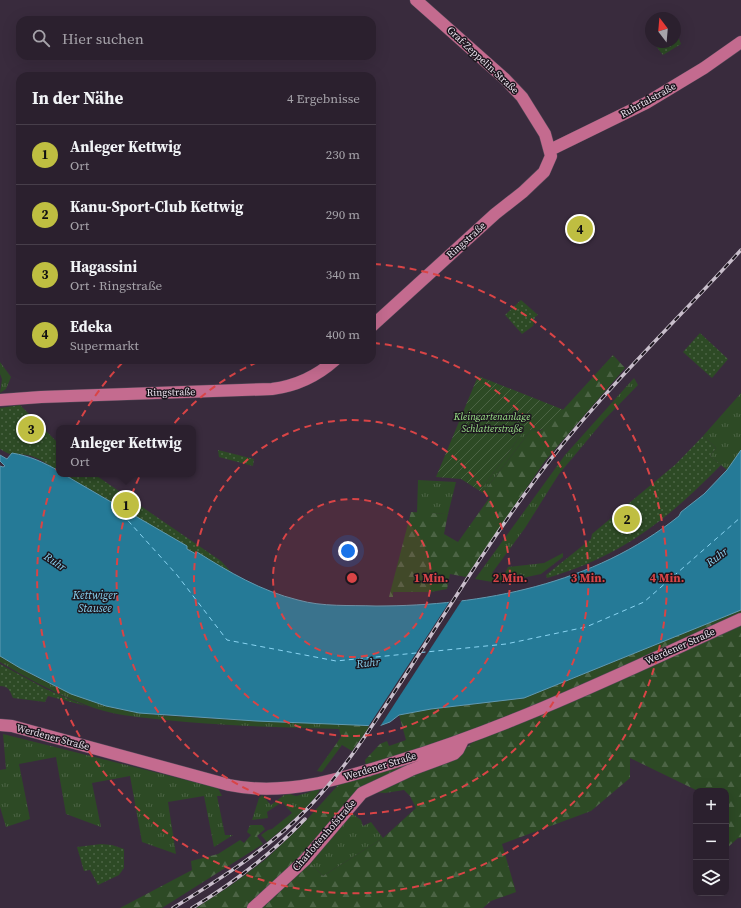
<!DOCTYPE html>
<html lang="de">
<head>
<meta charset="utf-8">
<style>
  body { margin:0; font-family:"Source Serif 4",serif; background:#332836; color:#f1f3f6 }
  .controls { position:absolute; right:12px; bottom:12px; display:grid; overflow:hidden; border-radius:8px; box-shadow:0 4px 16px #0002 }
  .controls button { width:36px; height:36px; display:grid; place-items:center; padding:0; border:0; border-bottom:1px solid #473e4a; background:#2b202e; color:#f1f3f6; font:20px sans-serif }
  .compass { position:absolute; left:645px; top:12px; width:36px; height:36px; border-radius:50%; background:#2b202e; box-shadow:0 4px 16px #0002; rotate:344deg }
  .you { position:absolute; left:348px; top:551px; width:14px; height:14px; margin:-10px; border:3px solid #fff; border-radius:50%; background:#1a73e8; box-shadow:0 0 0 6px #1a73e833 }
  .badge { display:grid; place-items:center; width:26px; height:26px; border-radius:50%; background:#bfbe41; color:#111; font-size:13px; font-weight:700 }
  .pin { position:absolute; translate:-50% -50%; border:2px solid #fff; box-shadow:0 1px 4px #0006 }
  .popup { position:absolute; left:56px; top:425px; width:140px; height:52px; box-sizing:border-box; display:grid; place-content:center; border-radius:8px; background:#2b202e; filter:drop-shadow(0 1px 3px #0005); font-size:13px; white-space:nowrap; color:#a6a3aa }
  .popup b { font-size:15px; color:#f1f3f6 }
  .popup::after { content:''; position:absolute; left:50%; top:100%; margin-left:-8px; border:8px solid transparent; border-top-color:#2b202e }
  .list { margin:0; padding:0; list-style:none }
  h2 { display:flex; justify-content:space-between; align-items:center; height:52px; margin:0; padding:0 16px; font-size:17px }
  h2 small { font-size:13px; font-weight:400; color:#a6a3aa }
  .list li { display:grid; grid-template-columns:26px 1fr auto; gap:12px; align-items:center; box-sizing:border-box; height:60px; padding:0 16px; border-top:1px solid #473e4a }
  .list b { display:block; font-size:15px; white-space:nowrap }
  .list p { margin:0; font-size:13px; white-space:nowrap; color:#a6a3aa }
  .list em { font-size:13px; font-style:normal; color:#a6a3aa }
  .icon { flex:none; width:22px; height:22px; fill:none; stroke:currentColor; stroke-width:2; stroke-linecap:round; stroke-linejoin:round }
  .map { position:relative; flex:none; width:741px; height:908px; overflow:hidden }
  .search { position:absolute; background:#2b202e; box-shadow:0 4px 16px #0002; left:16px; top:16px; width:360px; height:44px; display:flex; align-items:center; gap:10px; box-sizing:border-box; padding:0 14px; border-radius:12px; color:#a6a3aa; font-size:15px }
  .panel { position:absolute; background:#2b202e; box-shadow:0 4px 16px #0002; left:16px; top:72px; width:360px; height:292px; border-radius:12px }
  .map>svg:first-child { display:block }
  .grass { fill:url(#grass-tufts) }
  .forest { fill:url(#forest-firs) }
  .park { fill:url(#park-dots) }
  .garden { fill:url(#garden-furrows) }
  .water { fill:#257a97; stroke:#619ab1 }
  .pier { fill:#392b3d }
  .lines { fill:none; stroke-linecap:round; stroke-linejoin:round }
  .ferry { stroke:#89d4f2; stroke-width:1; stroke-dasharray:5 4; stroke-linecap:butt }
  .major-casing { stroke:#554958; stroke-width:13 }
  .major { stroke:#c46b8f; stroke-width:12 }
  .rail-casing { stroke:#c8becb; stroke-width:3.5 }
  .rail { stroke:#1c161e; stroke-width:2; stroke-dasharray:6; stroke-linecap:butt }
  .ring { fill:none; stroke:#d94446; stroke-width:2; stroke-dasharray:7 5 }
  .labels { text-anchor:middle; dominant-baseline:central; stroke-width:3; stroke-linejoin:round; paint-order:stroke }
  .street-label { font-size:10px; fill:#ece3ee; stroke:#1c161e }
  .park-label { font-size:10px; font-style:italic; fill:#9de68a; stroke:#1c161e }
  .water-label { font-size:11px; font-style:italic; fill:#89d4f2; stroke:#1c161e }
  .centre { fill:#d94446; stroke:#1c161e; stroke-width:2 }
  .ring-label { font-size:12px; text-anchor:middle; font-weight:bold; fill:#d94446; stroke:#1c161e; stroke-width:3; stroke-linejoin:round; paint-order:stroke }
</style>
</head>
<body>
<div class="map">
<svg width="741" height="908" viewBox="0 0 741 908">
  <defs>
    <pattern id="grass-tufts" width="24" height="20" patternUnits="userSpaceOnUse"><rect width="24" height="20" fill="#2d4a25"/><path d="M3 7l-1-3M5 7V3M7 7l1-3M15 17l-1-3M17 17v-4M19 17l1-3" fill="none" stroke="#4c6445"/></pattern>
    <pattern id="forest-firs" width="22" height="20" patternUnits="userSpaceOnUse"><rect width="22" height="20" fill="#2d4a25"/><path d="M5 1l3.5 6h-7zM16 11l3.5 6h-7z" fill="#4c6445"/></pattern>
    <pattern id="park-dots" width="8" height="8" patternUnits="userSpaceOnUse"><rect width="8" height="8" fill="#2d4a25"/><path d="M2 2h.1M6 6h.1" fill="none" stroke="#4c6445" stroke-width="1.8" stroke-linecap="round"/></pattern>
    <pattern id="garden-furrows" width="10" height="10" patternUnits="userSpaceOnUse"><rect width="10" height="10" fill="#2d4a25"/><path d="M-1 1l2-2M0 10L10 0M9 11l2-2" fill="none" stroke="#4c6445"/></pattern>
  </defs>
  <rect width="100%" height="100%" fill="#392b3d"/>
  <path class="grass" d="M0,362L11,377L6,389L0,393L2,379L0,374Z
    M634,378L638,385L605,419L559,474L525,528L492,573H505L508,567L544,563L563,553V557L541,574L498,583L475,579L565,455Z
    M741,393V450L727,470L710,456L716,448L703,436Z
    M526,428L531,430L483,493L480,491Z
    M418,480L456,482L448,514L417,513Z
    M0,656C33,676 69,695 106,706C139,715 172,716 205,718C251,721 296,722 341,723L339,729C267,727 194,725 123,715C86,710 33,682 0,662Z
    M3,734L218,788L222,796H217L225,835H233L214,847L204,796L168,802L176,854L142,842L130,776L92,783L101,827L66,814L56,757L19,764L30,819L6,827L0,807V770L6,769Z
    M321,786C319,800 279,832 267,842L261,835L268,830L272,829L292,813L282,802L267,812L268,818L252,820L259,798L262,795L271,805L284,795L290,794L296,796L310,792Z
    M348,810L361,820L363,826L371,822L383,838L323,876L307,860Z"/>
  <path class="forest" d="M613,355L625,368L545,461L466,577L450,574L447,589L431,592H393V597H389L411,512L448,514L444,534L458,542L490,497L483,493L531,430L540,431L550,424Z
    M741,610V616L544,705L366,767L365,760L380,744L387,741L389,746L406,740L399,715L431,709L524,698Z
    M741,620V838H738L726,849V791H698L630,758V778L591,811L502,844L516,892L491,901L483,908H257L307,860L323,876L383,838L416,808L410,796L404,790L385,793L370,792L458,754L481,736Z
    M341,723L370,726L352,751L342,745L322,772L317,771L341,737L339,729Z
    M448,750L361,791L294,869L249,908H196L230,886L266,859L301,826L339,784Z
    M250,825H262L265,829L257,836L263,844L162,908H120L192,870L191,861L218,854L240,840L244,843L251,835L247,832Z"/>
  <path class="park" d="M676,32L681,44L663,55L656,46L661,42H675Z
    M521,300L538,315L535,317L533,326L522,334L505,315Z
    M700,333L728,359L712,378L683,352Z
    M20,405L59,444V471C49,466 39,457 27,455C13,453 15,458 0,449V408Z
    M703,436L716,448L710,456L721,465C667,520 622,556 547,578L546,575L591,539L592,534L676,464Z
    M218,450L254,459L253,466L219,457Z
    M63,474H94L221,561L234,575L197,552L196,554L124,509Z
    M0,664L46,689L86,706L48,696L45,702L13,698C10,691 9,686 0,686Z
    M101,844L112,845L124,849V868L119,875L98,885L90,870L84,871L77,847Z"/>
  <path class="garden" d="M478,376L564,410C553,421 543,437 526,428L480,491L461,479L436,477Z"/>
  <path class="water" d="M741,450V610L524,698L431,709L399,715L390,722L379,726L256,721L139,713L106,706L71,694L20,668L0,656V466L3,467L5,466L0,461V455L7,459L12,453C30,456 43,462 59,471V474H63L187,546V549L196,554L197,552C229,572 261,591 298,600C323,607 349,605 376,606C483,606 594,584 679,516L681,512L704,494L727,470Z"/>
  <path class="pier" d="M462,600L379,728L368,727L450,601Z"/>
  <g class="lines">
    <path class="ferry" d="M122,514L177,575L227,640L336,661L506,644L586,627L644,602L741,517"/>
    <defs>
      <path id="major" d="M550,150L646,103L704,68L741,42
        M372,326L495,214L523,192L544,172L551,156L545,134L522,97L505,79L416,0
        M0,400L41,397L272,389C296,386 316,377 335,360
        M0,725L12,726L229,785C286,797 344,778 398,761C516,725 628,670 741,619
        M253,908L305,860L362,793L411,770L454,754L458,750L463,740"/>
    </defs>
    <use href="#major" class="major-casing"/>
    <use href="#major" class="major"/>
    <defs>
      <path id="rail" d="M173,908C220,879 268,849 307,809C344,771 372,726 401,682C445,614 487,545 535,480C596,397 672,326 741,250
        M192,908C234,883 271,854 305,819"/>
    </defs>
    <use href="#rail" class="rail-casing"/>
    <use href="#rail" class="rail"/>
  </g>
  <circle cx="352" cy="578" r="79" fill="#d94446" fill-opacity=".12"/>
  <g class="ring">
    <circle cx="352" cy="578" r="79"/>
    <circle cx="352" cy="578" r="158"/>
    <path d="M373 343A236 236 0 1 1 260 361"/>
    <path d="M374 264A315 315 0 1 1 124 361"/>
  </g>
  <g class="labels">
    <g class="street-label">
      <text transform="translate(483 60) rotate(43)">Graf-Zeppelin-Straße</text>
      <text transform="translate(648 100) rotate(-29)">Ruhrtalstraße</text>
      <text transform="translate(466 240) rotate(-42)">Ringstraße</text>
      <text transform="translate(171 392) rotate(-1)">Ringstraße</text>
      <text transform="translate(680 646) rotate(-24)">Werdener Straße</text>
      <text transform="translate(53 737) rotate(15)">Werdener Straße</text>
      <text transform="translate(380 766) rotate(-17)">Werdener Straße</text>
      <text transform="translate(324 835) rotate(-49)">Charlottenhofstraße</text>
    </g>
    <g class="park-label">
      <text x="492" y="416">Kleingartenanlage<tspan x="492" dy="12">Schlatterstraße</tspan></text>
    </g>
    <g class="water-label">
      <text transform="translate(717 557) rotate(-37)">Ruhr</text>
      <text transform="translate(55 562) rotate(34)">Ruhr</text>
      <text x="95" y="595">Kettwiger<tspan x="95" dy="13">Stausee</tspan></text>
      <text transform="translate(368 663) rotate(-6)">Ruhr</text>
    </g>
  </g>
  <circle cx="352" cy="578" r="6" class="centre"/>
  <g class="ring-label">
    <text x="431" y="582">1 Min.</text>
    <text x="510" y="582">2 Min.</text>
    <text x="588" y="582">3 Min.</text>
    <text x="667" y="582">4 Min.</text>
  </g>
</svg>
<div class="controls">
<button>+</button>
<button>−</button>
<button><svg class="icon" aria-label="layers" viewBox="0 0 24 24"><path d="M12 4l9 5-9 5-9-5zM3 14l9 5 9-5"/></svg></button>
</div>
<svg class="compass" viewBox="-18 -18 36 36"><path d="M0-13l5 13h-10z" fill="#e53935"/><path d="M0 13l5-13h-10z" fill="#a6a3aa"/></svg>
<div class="you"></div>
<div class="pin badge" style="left:126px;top:505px">1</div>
<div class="popup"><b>Anleger Kettwig</b>Ort</div>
<div class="pin badge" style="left:627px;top:519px">2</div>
<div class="pin badge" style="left:31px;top:429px">3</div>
<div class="pin badge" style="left:580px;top:229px">4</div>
<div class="search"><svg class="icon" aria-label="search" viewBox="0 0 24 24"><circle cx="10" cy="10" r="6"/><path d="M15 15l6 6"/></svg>Hier suchen</div>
<section class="panel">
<h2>In der Nähe<small>4 Ergebnisse</small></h2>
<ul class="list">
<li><span class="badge">1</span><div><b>Anleger Kettwig</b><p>Ort</p></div><em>230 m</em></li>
<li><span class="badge">2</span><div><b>Kanu-Sport-Club Kettwig</b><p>Ort</p></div><em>290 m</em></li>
<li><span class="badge">3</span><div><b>Hagassini</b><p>Ort · Ringstraße</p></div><em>340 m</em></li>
<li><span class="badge">4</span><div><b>Edeka</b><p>Supermarkt</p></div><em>400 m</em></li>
</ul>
</section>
</div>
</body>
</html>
